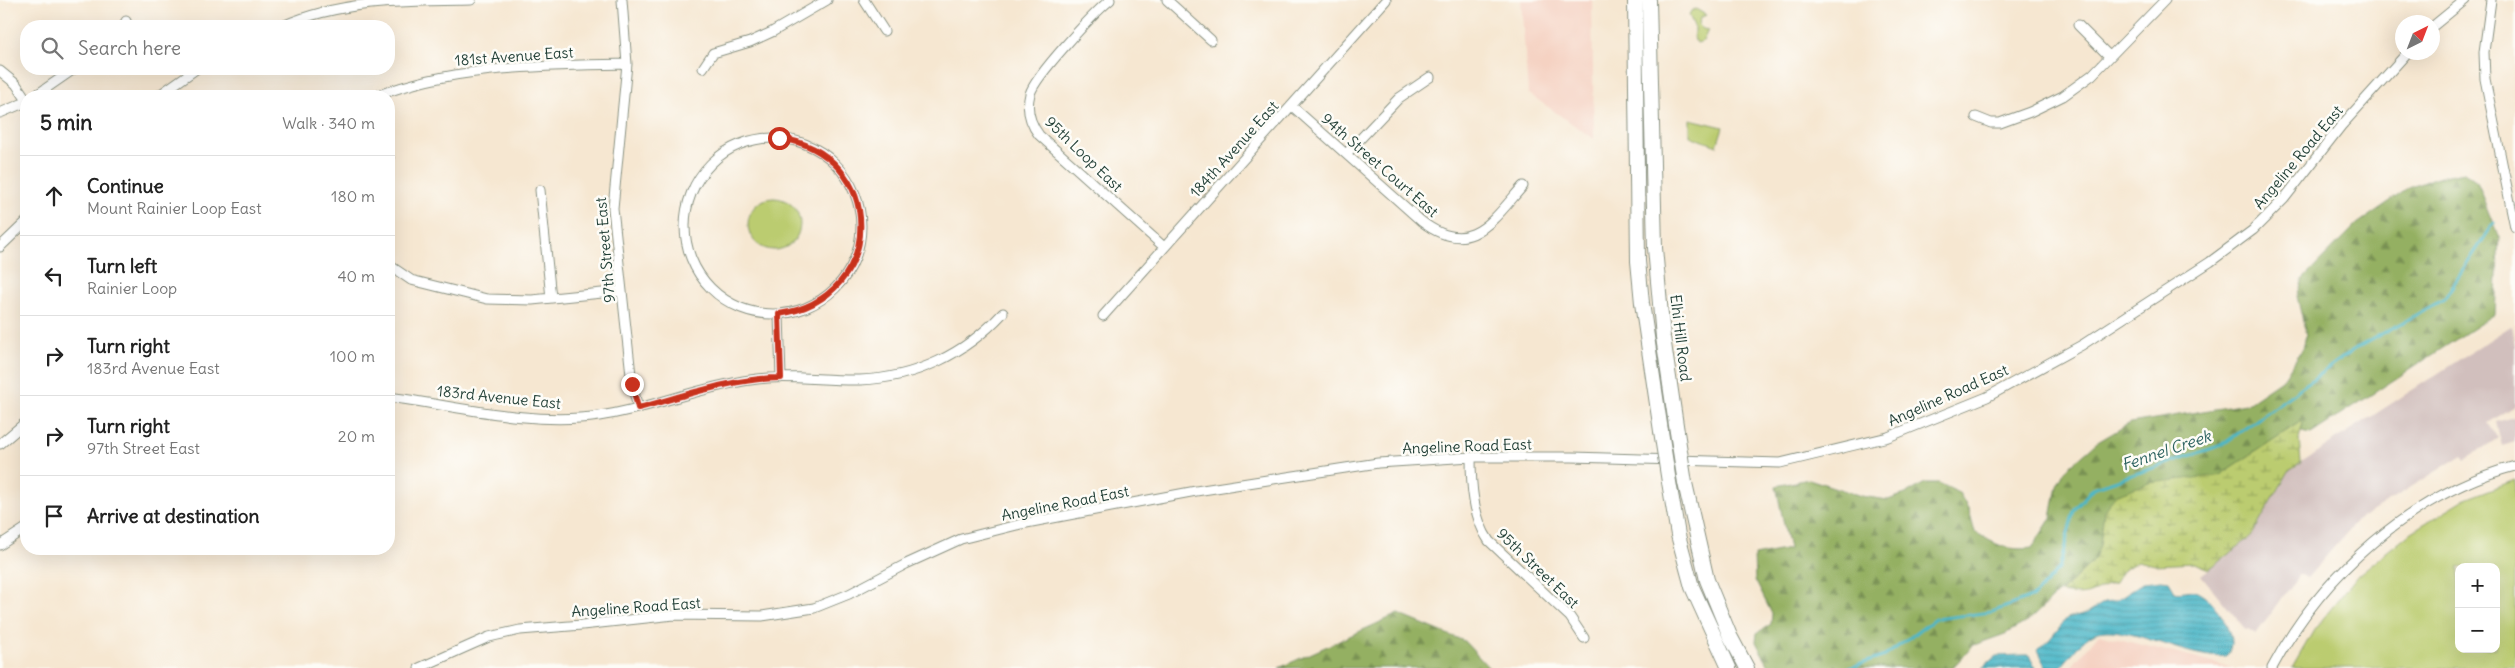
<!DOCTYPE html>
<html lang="en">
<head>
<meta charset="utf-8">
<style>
  body { margin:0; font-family:Delius,sans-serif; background:#f6f6f6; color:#222 }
  .controls { position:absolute; right:15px; bottom:15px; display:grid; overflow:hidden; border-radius:10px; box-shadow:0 5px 20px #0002 }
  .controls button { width:45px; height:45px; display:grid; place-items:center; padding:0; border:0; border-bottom:1px solid #e0e0e0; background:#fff; color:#222; font:25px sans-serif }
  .compass { position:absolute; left:2395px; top:15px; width:45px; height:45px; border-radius:50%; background:#fff; box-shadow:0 5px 20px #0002; rotate:42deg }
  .stop { position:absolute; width:15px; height:15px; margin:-11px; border:4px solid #c8321e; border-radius:50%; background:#fff }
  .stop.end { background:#c8321e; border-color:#fff; box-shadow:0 1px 5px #0008 }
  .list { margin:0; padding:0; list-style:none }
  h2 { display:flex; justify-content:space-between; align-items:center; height:65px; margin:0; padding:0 20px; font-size:21px }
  h2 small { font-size:16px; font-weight:400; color:#767676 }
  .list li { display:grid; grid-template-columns:32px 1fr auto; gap:15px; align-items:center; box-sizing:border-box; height:80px; padding:0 20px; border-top:1px solid #e0e0e0 }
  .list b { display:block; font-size:19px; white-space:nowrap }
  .list p { margin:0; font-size:16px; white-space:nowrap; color:#767676 }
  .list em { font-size:16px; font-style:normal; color:#767676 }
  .icon { flex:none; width:28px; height:28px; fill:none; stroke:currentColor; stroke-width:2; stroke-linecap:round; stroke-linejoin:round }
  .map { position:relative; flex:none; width:2515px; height:668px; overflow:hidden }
  .search { position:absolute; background:#fff; box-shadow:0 5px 20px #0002; left:20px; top:20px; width:375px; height:55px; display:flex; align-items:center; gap:12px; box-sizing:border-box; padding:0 18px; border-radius:20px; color:#767676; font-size:19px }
  .panel { position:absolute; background:#fff; box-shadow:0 5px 20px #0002; left:20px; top:90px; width:375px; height:465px; border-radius:20px }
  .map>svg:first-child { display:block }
  .built { fill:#f5d2c2 }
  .industrial { fill:#d1bfbd }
  .green { fill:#bbcc70; stroke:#6d8452; fill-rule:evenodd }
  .forest { fill:url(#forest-firs); stroke:#5a764b }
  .wetland { fill:url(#wetland-marsh); stroke:#6d8452 }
  .water { fill:url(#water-rules); stroke:#367a7e }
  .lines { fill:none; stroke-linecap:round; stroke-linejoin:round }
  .stream { stroke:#4cb7c8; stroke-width:3 }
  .minor-casing { stroke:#8a9282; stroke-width:11 }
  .highway-casing { stroke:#8a9282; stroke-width:16 }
  .minor { stroke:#fff; stroke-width:9 }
  .highway { stroke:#fff; stroke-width:14 }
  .highway-bridge-casing { stroke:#8a9282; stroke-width:16; stroke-linecap:butt }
  .highway-bridge { stroke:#fff; stroke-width:14 }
  .route { stroke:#c8321e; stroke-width:6 }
  .labels { text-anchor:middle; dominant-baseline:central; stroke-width:5; stroke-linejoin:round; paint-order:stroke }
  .street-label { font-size:15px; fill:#1f3d34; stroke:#fdfcf7 }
  .water-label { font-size:16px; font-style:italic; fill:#2c6260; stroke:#fdfcf7 }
</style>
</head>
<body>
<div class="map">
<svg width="2515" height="668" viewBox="0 0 2515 668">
  <defs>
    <pattern id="forest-firs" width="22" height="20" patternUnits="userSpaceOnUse" patternTransform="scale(1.25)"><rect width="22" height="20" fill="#94b062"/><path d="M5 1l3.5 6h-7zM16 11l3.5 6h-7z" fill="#789052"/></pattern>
    <pattern id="wetland-marsh" width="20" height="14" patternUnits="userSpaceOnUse" patternTransform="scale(1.25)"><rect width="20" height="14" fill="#bbcc70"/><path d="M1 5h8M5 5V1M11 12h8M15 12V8" fill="none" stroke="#97a75d"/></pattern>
    <pattern id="water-rules" width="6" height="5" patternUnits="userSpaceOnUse" patternTransform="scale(1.25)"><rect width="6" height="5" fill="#4cb7c8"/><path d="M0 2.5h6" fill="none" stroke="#3f96a3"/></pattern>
  </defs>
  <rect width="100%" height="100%" fill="#fdfcf7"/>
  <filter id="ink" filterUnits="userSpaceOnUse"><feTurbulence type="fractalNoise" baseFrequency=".02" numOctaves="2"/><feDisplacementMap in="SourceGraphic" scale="10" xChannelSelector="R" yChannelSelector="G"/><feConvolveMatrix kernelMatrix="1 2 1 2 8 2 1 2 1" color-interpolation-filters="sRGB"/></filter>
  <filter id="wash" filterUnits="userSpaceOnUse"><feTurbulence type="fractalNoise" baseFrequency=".0096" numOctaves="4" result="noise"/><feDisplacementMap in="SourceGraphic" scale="20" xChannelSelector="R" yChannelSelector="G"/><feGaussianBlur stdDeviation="1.12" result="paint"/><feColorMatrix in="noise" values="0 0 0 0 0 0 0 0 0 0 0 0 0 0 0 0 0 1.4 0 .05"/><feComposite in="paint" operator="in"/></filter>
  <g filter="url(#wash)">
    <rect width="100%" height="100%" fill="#f6e7d1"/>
    <path class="built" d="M1521,0H1592L1594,139L1528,93Z
      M2099,634L2233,668H2070Z"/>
    <path class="industrial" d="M2511,326L2515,346V406L2488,423L2498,438L2465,460L2462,455L2357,521L2307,578L2300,574L2256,634L2248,629L2246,630L2201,575L2251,537L2289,470Z
      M2515,417V442L2502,446L2496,422Z"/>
    <path class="green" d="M1696,9L1706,15L1700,18L1699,25L1703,29L1708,30L1703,41L1697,43L1694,38V26L1689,15L1691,11Z
      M1690,119L1723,127L1717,146L1690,136Z
      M748 224a26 26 0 1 1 52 0a26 26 0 1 1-52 0Z
      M2515,480V668H2292L2314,630L2358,575L2411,532L2463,500ZM2459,567H2496V649H2459Z"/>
    <path class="forest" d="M2464,172L2477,181L2499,236L2495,314L2311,434L2301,432L2303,424L2300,422L2220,475L2104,510L2100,545L2094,560L2028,621L2005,634L1974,645L1952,668H1770L1756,642L1757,633L1771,624L1772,614L1755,580L1754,556L1789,549L1776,486L1809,479L1861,496L1888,500L1908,493L1925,483H1939L1959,493L1969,510L1975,532C1997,545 2006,551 2032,548L2051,518L2057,485L2065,470L2096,443L2130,423L2246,404L2284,378L2303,348L2306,335L2297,296L2303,279L2357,224L2409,188L2434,178Z
      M1398,614L1464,641L1489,668H1279Z"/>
    <path class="wetland" d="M2300,422L2303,423L2299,439L2301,463L2289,471L2251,537L2209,569L2194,563L2155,565L2138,561L2122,571L2115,583C2106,584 2101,589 2092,592C2082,597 2070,594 2060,593L2094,560L2100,545L2104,510L2117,494L2149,483L2220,475Z"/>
    <path class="water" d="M2161,580L2169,581L2175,591C2181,593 2188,589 2194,591C2213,596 2243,639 2226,656C2192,662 2123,621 2095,633C2082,639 2070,657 2060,668H2047L2038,650L2050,639L2067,618L2087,613L2105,602L2116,600L2144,582Z
      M2024,655H2029L2035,668H1982L1996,656Z"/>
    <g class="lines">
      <path class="stream" d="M1849,668L1885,656L1935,619L1992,612L2034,596L2059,569L2074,510L2093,488L2222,445L2353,350L2444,299L2494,223"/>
    </g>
  </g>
  <g filter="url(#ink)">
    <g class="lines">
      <defs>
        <path id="minor" d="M622,0L627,64L613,208L632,384L638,408
          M864,0L884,31
          M1110,0C1093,14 1035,76 1030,94C1026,109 1030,123 1039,135L1164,247
          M1167,0L1211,40
          M2491,0L2484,52L2485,79L2515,227
          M2078,25L2109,56
          M124,26L126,21
          M283,26C341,0 408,1 471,0
          M2432,27L2465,0
          M703,68L713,53L750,42L772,32L827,0
          M0,71L16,84L26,99
          M35,96L74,69
          M158,96L196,69
          M376,96C457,65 542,66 627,64
          M1292,106L1421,221C1470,259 1492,221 1523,186
          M0,113L26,102
          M1976,117L1991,123H2000L2030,112L2063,96L2092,75L2165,0
          M685 226a88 88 0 1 1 176 0a88 88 0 1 1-176 0Z
          M1346,154L1399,98L1430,77
          M389,158V163
          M540,190L551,298
          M0,247L26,222
          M389,265L411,280L487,299L532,300L622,291
          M779,315L781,378
          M1103,316L1386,0
          M389,397C457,406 530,426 599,416C650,409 699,387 750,380C786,374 823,381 860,380C916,378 965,354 1003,313
          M0,444L26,422
          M1471,457C1471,484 1473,518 1489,541L1570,617L1584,638
          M0,545L26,528
          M419,668L489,637L520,630L582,625L674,615L762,616L814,608L849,594L906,564L961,539L1021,524L1196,491L1378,463L1471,457H1572L1780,463L1888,437L1987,397L2082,345L2210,262L2253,230L2284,199L2341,126L2408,52
          M2272,668C2322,574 2411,494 2515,466"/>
        <path id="highway" d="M1635,0L1638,261L1642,303L1661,431
          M1649,0L1655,248L1663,337L1677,432
          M1669,482L1678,535L1692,587L1729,668
          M1685,483L1707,580L1730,636L1747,668"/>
      </defs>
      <use href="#minor" class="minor-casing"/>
      <use href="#highway" class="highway-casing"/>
      <use href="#minor" class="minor"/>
      <use href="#highway" class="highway"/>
      <defs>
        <path id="highway-bridge" d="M1661,431L1669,482
          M1677,432L1685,483"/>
      </defs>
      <use href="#highway-bridge" class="highway-bridge-casing"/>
      <use href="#highway-bridge" class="highway-bridge"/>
    </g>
  </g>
  <g class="lines" filter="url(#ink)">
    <path class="route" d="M632,384L638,408C684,396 733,378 781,378L779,314C888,298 887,153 779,138"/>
  </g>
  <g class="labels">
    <g class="street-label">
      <text transform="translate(514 56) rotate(-4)">181st Avenue East</text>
      <text transform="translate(1234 149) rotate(-48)">184th Avenue East</text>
      <text transform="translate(1084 154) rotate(44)">95th Loop East</text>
      <text transform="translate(2298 157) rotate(-50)">Angeline Road East</text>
      <text transform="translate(1380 165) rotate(41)">94th Street Court East</text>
      <text transform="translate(605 250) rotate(-95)">97th Street East</text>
      <text transform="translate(1681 338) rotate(83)">Elhi Hill Road</text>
      <text transform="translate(1948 395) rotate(-24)">Angeline Road East</text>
      <text transform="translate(499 397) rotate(6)">183rd Avenue East</text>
      <text transform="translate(1467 446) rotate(-2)">Angeline Road East</text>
      <text transform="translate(1065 503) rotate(-11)">Angeline Road East</text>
      <text transform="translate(1538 568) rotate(44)">95th Street East</text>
      <text transform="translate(636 607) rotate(-4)">Angeline Road East</text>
    </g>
    <g class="water-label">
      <text transform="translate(2166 450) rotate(-19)">Fennel Creek</text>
    </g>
  </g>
</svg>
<div class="controls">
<button>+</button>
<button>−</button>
</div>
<svg class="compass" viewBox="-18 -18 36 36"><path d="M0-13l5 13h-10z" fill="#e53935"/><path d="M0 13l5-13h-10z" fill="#767676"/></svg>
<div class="stop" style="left:779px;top:138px"></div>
<div class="stop end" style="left:632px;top:384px"></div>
<div class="search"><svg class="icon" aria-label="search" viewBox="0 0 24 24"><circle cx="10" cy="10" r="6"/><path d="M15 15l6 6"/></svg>Search here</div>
<section class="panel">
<h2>5 min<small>Walk · 340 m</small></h2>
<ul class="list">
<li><svg class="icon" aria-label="ahead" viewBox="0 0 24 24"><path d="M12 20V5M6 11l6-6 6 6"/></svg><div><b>Continue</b><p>Mount Rainier Loop East</p></div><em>180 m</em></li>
<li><svg class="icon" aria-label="left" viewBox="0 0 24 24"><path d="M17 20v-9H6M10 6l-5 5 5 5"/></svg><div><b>Turn left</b><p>Rainier Loop</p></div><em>40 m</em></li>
<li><svg class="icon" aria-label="right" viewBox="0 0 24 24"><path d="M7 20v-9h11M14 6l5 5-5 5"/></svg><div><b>Turn right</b><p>183rd Avenue East</p></div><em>100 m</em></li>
<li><svg class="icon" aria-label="right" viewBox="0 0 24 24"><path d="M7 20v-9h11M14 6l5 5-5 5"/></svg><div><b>Turn right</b><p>97th Street East</p></div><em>20 m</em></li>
<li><svg class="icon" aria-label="arrive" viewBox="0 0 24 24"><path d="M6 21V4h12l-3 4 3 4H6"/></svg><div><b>Arrive at destination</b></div></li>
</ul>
</section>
</div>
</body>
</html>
